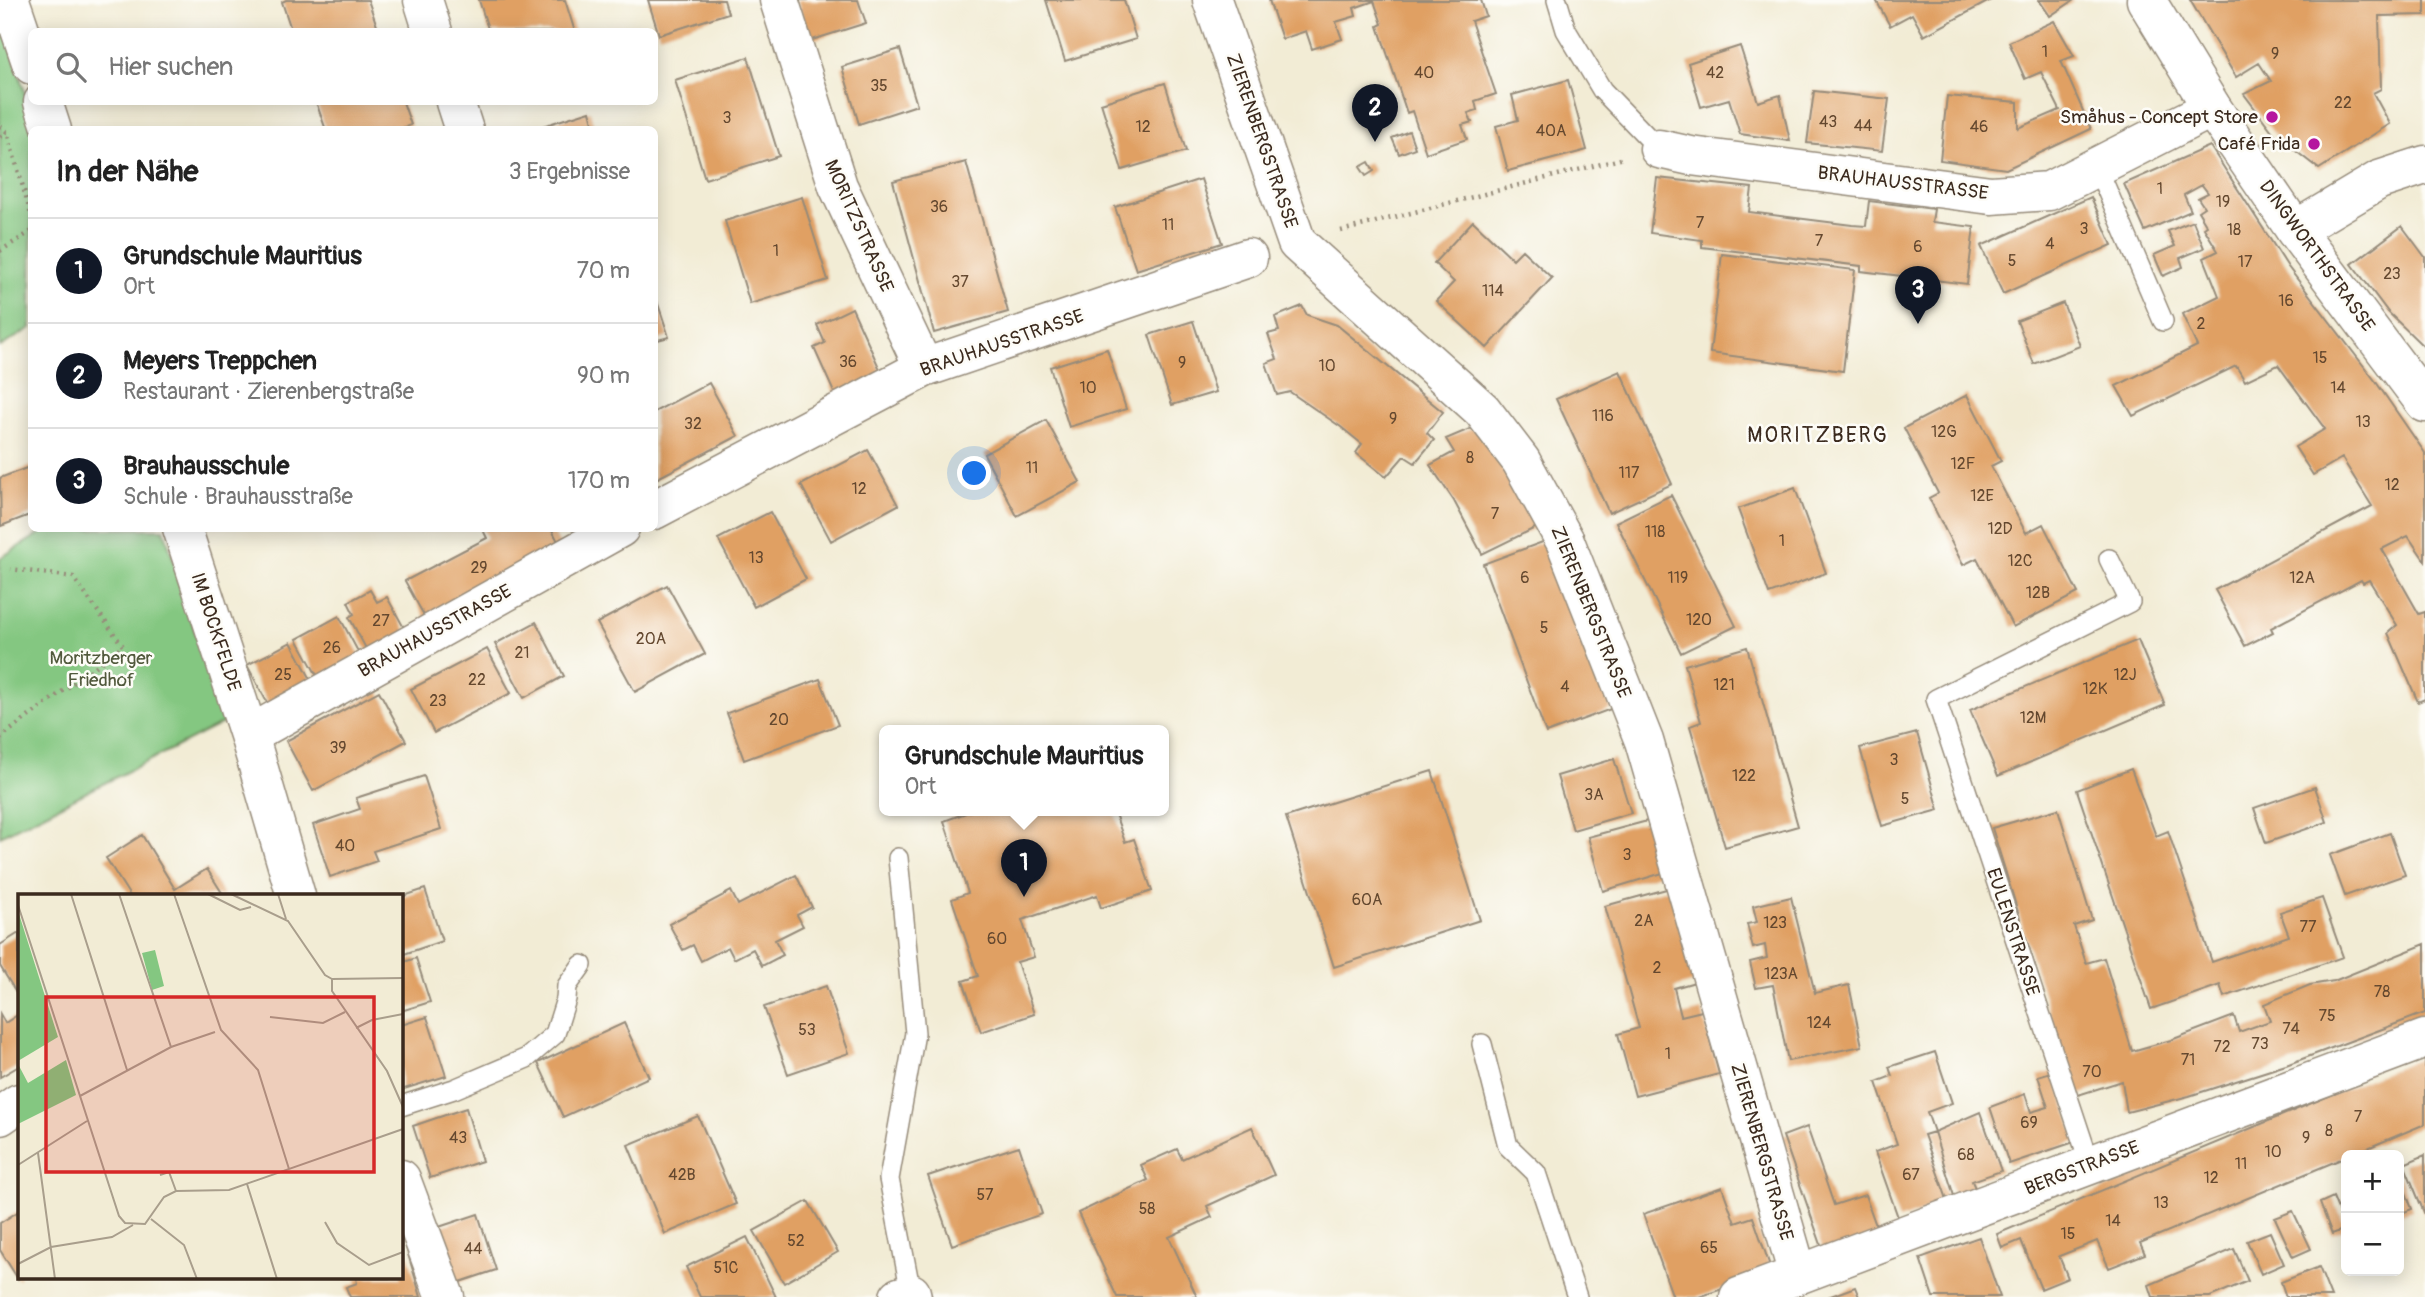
<!DOCTYPE html>
<html lang="de">
<head>
<meta charset="utf-8">
<style>
  body { margin:0; font-family:Pangolin,sans-serif; background:#f6f6f6; color:#222 }
  .controls { position:absolute; right:21px; bottom:21px; display:grid; overflow:hidden; border-radius:10px; box-shadow:0 4px 18px #0003 }
  .controls button { width:63px; height:63px; display:grid; place-items:center; padding:0; border:0; border-bottom:2px solid #e0e0e0; background:#fff; color:#222; font:35px sans-serif }
  .you { position:absolute; left:975px; top:474px; width:24px; height:24px; margin:-18px; border:5px solid #fff; border-radius:50%; background:#1a73e8; box-shadow:0 0 0 10px #1a73e833 }
  .badge { display:grid; place-items:center; width:46px; height:46px; border-radius:50%; background:#111827; color:#fff; font-size:23px; font-weight:700 }
  .pin { position:absolute; translate:-50% -58px; filter:drop-shadow(0 2px 4px #0008) }
  .pin::after { content:''; position:absolute; top:37px; width:24px; height:21px; background:inherit; clip-path:polygon(0 0,100% 0,50% 100%) }
  .popup { position:absolute; left:879px; top:725px; width:290px; height:91px; box-sizing:border-box; display:grid; place-content:center; border-radius:10px; background:#fff; filter:drop-shadow(0 2px 5px #0005); font-size:23px; white-space:nowrap; color:#767676 }
  .popup b { font-size:26px; color:#222 }
  .popup::after { content:''; position:absolute; left:50%; top:100%; margin-left:-14px; border:14px solid transparent; border-top-color:#fff }
  .list { margin:0; padding:0; list-style:none }
  h2 { display:flex; justify-content:space-between; align-items:center; height:91px; margin:0; padding:0 28px; font-size:30px }
  h2 small { font-size:23px; font-weight:400; color:#767676 }
  .list li { display:grid; grid-template-columns:46px 1fr auto; gap:21px; align-items:center; box-sizing:border-box; height:105px; padding:0 28px; border-top:2px solid #e0e0e0 }
  .list b { display:block; font-size:26px; white-space:nowrap }
  .list p { margin:0; font-size:23px; white-space:nowrap; color:#767676 }
  .list em { font-size:23px; font-style:normal; color:#767676 }
  .icon { flex:none; width:38px; height:38px; fill:none; stroke:currentColor; stroke-width:2; stroke-linecap:round; stroke-linejoin:round }
  .map { position:relative; flex:none; width:2425px; height:1297px; overflow:hidden }
  .search { position:absolute; background:#fff; box-shadow:0 4px 18px #0003; left:28px; top:28px; width:630px; height:77px; display:flex; align-items:center; gap:18px; box-sizing:border-box; padding:0 24px; border-radius:10px; color:#767676; font-size:26px }
  .panel { position:absolute; background:#fff; box-shadow:0 4px 18px #0003; left:28px; top:126px; width:630px; height:406px; border-radius:10px }
  .map>svg:first-child { display:block }
  .green { fill:#84c781; stroke:#607850; stroke-width:2 }
  .building { fill:#e0a063 }
  .lines { fill:none; stroke-linecap:round; stroke-linejoin:round }
  .service-casing { stroke:#968b7a; stroke-width:22 }
  .minor-casing { stroke:#968b7a; stroke-width:41 }
  .tertiary-casing { stroke:#968b7a; stroke-width:41 }
  .path { stroke:#968b7a; stroke-width:4.5; stroke-dasharray:2 5; stroke-linecap:butt }
  .service { stroke:#fff; stroke-width:19 }
  .minor { stroke:#fff; stroke-width:38 }
  .tertiary { stroke:#fff; stroke-width:38 }
  .poi-dot { fill:#b5179e; stroke:#fdfcf7; stroke-width:2.5 }
  .labels { text-anchor:middle; dominant-baseline:central; stroke-width:5; stroke-linejoin:round; paint-order:stroke }
  .number-label { font-size:16px; fill:#64482f }
  .poi-label { font-size:19px; fill:#3b2a1e; stroke:#fdfcf7; text-anchor:end }
  .street-label { font-size:19px; fill:#3b2a1e; stroke:#fdfcf7 }
  .park-label { font-size:19px; fill:#51593c; stroke:#fdfcf7 }
  .neighbourhood-label { font-size:21px; letter-spacing:2px; fill:#3b2a1e; stroke:#fdfcf7 }
  .inset-road { fill:none; stroke:#a99e8c; stroke-width:2 }
  .view { fill:#d62828; fill-opacity:0.15; stroke:#d62828; stroke-width:3.5 }
  .inset-edge { fill:none; stroke:#3b2a1e; stroke-width:3.5 }
</style>
</head>
<body>
<div class="map">
<svg width="2425" height="1297" viewBox="0 0 2425 1297">
  <rect width="100%" height="100%" fill="#fdfcf7"/>
  <filter id="ink" filterUnits="userSpaceOnUse"><feTurbulence type="fractalNoise" baseFrequency=".0143" numOctaves="2"/><feDisplacementMap in="SourceGraphic" scale="14" xChannelSelector="R" yChannelSelector="G"/><feConvolveMatrix kernelMatrix="1 2 1 2 8 2 1 2 1" color-interpolation-filters="sRGB"/></filter>
  <filter id="wash" filterUnits="userSpaceOnUse"><feTurbulence type="fractalNoise" baseFrequency=".00686" numOctaves="4" result="noise"/><feDisplacementMap in="SourceGraphic" scale="28" xChannelSelector="R" yChannelSelector="G"/><feGaussianBlur stdDeviation="1.57" result="paint"/><feColorMatrix in="noise" values="0 0 0 0 0 0 0 0 0 0 0 0 0 0 0 0 0 1.4 0 .05"/><feComposite in="paint" operator="in"/></filter>
  <g filter="url(#wash)">
    <rect width="100%" height="100%" fill="#f2ecd5"/>
    <path class="green" d="M0,15L37,129L32,130L31,328L0,347Z
      M48,529H164L223,723L0,836V558Z"/>
    <g id="blocks">
      <path class="building" d="M286,0H368L379,32H292L282,2Z
        M479,0H565L575,32H489Z
        M648,0H724L728,13L659,35Z
        M797,0H858L866,23L809,41Z
        M1046,0H1124L1136,39L1065,61Z
        M1269,0H1481L1486,16L1471,21L1496,94L1475,101L1477,110L1468,113L1472,122L1462,125L1467,139L1426,153L1412,111L1407,113L1378,26L1382,24L1374,1L1354,8L1356,16L1336,22L1342,39L1312,49L1306,31L1282,39Z
        M1876,0H1991L1924,36L1912,14L1890,26Z
        M2039,0H2074L2050,16Z
        M2190,0H2425V15L2379,16L2381,89L2373,93L2390,124L2319,169L2275,135L2244,94L2271,81L2259,63L2236,77Z
        M2054,21L2074,56L2061,61L2091,129L2006,169L1940,160L1947,96L2018,102V128L2060,110L2041,72L2025,79L2009,42Z
        M1740,46L1758,102L1780,95L1790,141L1740,134L1729,99L1701,107L1688,63Z
        M900,49L917,105L859,124L842,67Z
        M748,57L779,156L705,179L675,80Z
        M1568,80L1587,150L1508,171L1496,126L1518,120L1512,95Z
        M1165,83L1186,151L1122,170L1101,103Z
        M1814,91L1889,99L1882,151L1807,143Z
        M316,102H403L411,125L397,130H326Z
        M590,111L595,130H533V129Z
        M1409,131L1415,148L1399,154L1392,138Z
        M2210,146L2288,267L2376,382L2425,453V561L2408,536L2382,549L2419,614L2425,612V699L2418,702L2388,633L2397,625L2369,580L2363,583L2361,580L2271,628L2273,632L2245,646L2215,590L2372,506L2342,458L2313,475L2295,447L2325,429L2278,365L2245,381L2236,366L2133,416L2116,386L2197,346L2182,314L2219,296L2204,258L2218,251L2204,228L2207,226L2198,211L2204,207L2198,198L2208,193L2202,185L2184,195L2191,211L2145,231L2124,184Z
        M966,162L1008,312L934,333L893,181Z
        M1369,162L1374,171L1366,176L1360,167Z
        M1657,178L1752,188L1749,212L1852,225L1866,226L1869,201L1934,209L1932,222L1974,227L1967,284L1861,271V266L1702,247V240L1650,233Z
        M1201,179L1222,243L1136,270L1115,207Z
        M802,197L828,280L750,304L725,221Z
        M2091,197L2112,245L2003,294L1981,246Z
        M1473,221L1513,259L1522,250L1552,278L1487,348L1436,301L1454,282L1434,263Z
        M2193,221L2204,248L2180,258L2183,267L2163,276L2154,255L2175,246L2168,231Z
        M2402,226L2425,257V348L2388,312L2352,264Z
        M1722,254L1855,270L1843,371L1710,353Z
        M654,292L669,337L654,341Z
        M2063,303L2080,346L2034,364L2017,321Z
        M1302,306L1307,315L1337,325L1443,412L1427,433L1434,440L1415,463L1404,456L1386,477L1356,453L1362,444L1341,427L1290,392L1277,395L1266,363L1277,359L1268,334L1279,331L1275,317Z
        M852,308L883,376L836,397L814,348L825,343L817,325Z
        M1193,321L1216,392L1172,405L1149,335Z
        M1107,349L1126,409L1069,427L1050,367Z
        M1620,371L1672,484L1609,513L1556,399Z
        M709,383L738,436L654,480V412Z
        M1967,395L2001,461L1991,466L2026,533L2043,524L2078,593L2013,627L1977,558L1963,565L1929,498L1938,493L1904,428Z
        M1046,420L1080,482L1017,516L984,454Z
        M1479,425L1537,527L1482,554L1454,501L1430,465L1454,452L1446,439Z
        M868,450L898,505L831,541L801,485Z
        M32,466V514L1,526L0,478Z
        M1795,488L1826,573L1769,594L1738,509Z
        M1671,495L1736,626L1681,653L1616,522Z
        M770,512L806,579L754,607L718,539Z
        M482,528H551L562,549L427,621L405,581L487,538Z
        M1548,540L1611,709L1546,733L1483,564Z
        M667,585L705,654L635,692L597,623Z
        M370,590L377,602L387,597L408,635L370,656L349,617L354,614L348,602Z
        M339,616L362,659L320,681L297,639Z
        M536,622L564,676L524,698L495,644Z
        M2138,640L2165,705L1998,776L1970,710Z
        M291,642L314,685L270,708L247,665Z
        M1747,647L1798,826L1725,847L1690,726L1701,722L1685,665Z
        M487,649L511,693L434,733L411,689Z
        M820,679L838,725L744,760L727,713Z
        M379,691L406,741L313,791L286,741Z
        M1917,733L1939,810L1882,826L1860,748Z
        M1614,759L1631,813L1573,830L1557,776Z
        M2131,769L2156,836L2168,831L2212,962L2289,936L2280,912L2322,898L2343,957L2224,997L2220,985L2151,1009L2077,790Z
        M1432,771L1480,920L1334,967L1286,817Z
        M424,776L441,829L373,851L377,861L330,877L313,825L360,809L356,798Z
        M2315,787L2327,822L2266,843L2254,808Z
        M2058,809L2092,920L2074,926L2086,963L2104,958L2132,1051L2171,1040L2234,1016L2239,1032L2270,1021L2264,1004L2310,985L2334,981L2425,944V1013L2286,1065L2189,1096L2127,1112L2122,1081L2075,1096L1992,828Z
        M971,811H1114L1125,842L1134,839L1152,891L1101,908L1097,895L1022,920L1034,957L1017,962L1034,1014L981,1032L963,981L978,976L952,899L968,893L944,821Z
        M1651,820L1666,872L1603,891L1588,837Z
        M2390,833L2405,875L2345,896L2330,855Z
        M142,835L175,889L207,869L224,896H130L106,858Z
        M796,875L812,907L797,915L803,926L775,940L783,955L762,966L753,949L734,959L728,947L701,961L693,945L683,950L669,924L731,891L738,905Z
        M1670,888L1695,982L1674,988L1681,1016L1702,1011L1719,1074L1635,1096L1618,1034L1639,1028L1605,906Z
        M425,889L442,941L401,955V897Z
        M1791,897L1815,993L1849,985L1862,1046L1788,1061L1773,985L1756,988L1750,962L1767,958L1765,945L1753,948L1747,924L1757,922L1753,906Z
        M19,933V997L0,966V945Z
        M416,958L430,1002L401,1011V963Z
        M826,986L849,1053L788,1074L764,1007Z
        M0,1014L5,1023L19,1014V1066L0,1077Z
        M427,1017L446,1076L401,1090V1025Z
        M624,1023L649,1077L563,1117L538,1063Z
        M1935,1052L1952,1103L1927,1112L1934,1132L1924,1135L1948,1202L1899,1220L1875,1152L1897,1144L1876,1082L1892,1076L1889,1067Z
        M2425,1056V1124L2351,1155H2346V1157L2140,1243L2145,1254L2109,1268L2097,1241L2059,1256L2068,1278L2041,1289L2021,1240L2002,1248L1997,1234Z
        M2054,1071L2077,1141L2009,1164L1990,1107L2025,1094L2031,1112L2048,1107L2038,1076Z
        M466,1108L482,1161L430,1178L413,1126Z
        M1980,1112L2001,1171L1972,1181L1975,1188L1954,1196L1934,1132Z
        M698,1116L736,1204L665,1234L628,1145Z
        M1252,1127L1274,1175L1207,1206L1212,1217L1169,1237L1197,1297H1117L1078,1213L1148,1180L1141,1165L1177,1149L1182,1159Z
        M1807,1127L1834,1205L1865,1195L1879,1234L1824,1253L1783,1136Z
        M1019,1146L1042,1214L952,1245L928,1176Z
        M2425,1155V1215L2404,1164Z
        M2399,1174L2412,1209L2399,1214Z
        M1722,1187L1735,1223L1753,1217L1772,1272L1699,1297H1673L1643,1214Z
        M2333,1197L2346,1229L2332,1234L2320,1203Z
        M808,1201L838,1252L784,1283L754,1231Z
        M19,1211V1278L18,1279L0,1250V1223Z
        M2293,1211L2311,1249L2293,1257L2275,1218Z
        M478,1214L496,1270L454,1284L436,1228Z
        M401,1231L421,1297H350L346,1287L357,1283L356,1278H401Z
        M2270,1232L2284,1264L2261,1274L2247,1241Z
        M747,1237L776,1297H700L686,1267Z
        M1979,1237L2000,1297H1933L1920,1258Z
        M2234,1249L2248,1281L2210,1297H2153L2149,1285Z
        M2319,1267L2331,1297H2286L2281,1282Z
        M1855,1287L1859,1297H1828Z"/>
    </g>
  </g>
  <g filter="url(#ink)">
    <use href="#blocks" fill-opacity="0" stroke="#968b7a" stroke-width="2"/>
    <g class="lines">
      <defs>
        <path id="service" d="M1557,0L1566,30L1602,90L1659,149
          M2097,167L2163,321
          M898,858L915,1033L889,1179L911,1293
          M1482,1044L1508,1146L1536,1173L1577,1297
          M401,1106L454,1089L527,1058L555,1034L566,999L567,986L582,965
          M2090,1164L1936,699L2130,602L2109,559"/>
        <path id="minor" d="M10,0L32,65
          M423,0L433,32
          M779,0L838,186L924,368
          M1212,0L1297,243L1482,410L1521,461L1565,541L1644,741L1798,1275
          M43,102L52,130
          M455,102L464,130
          M1659,149L1691,156L1991,195L2049,191L2212,108
          M2295,230L2379,180L2425,165
          M654,510L924,368L1248,258
          M182,528L249,735L296,896
          M249,735L620,528
          M0,1116L19,1103
          M401,1179L445,1297
          M899,1297L911,1293L912,1297
          M1739,1297L2425,1039"/>
        <path id="tertiary" d="M2146,0L2212,108L2295,230L2425,403"/>
      </defs>
      <use href="#service" class="service-casing"/>
      <use href="#minor" class="minor-casing"/>
      <use href="#tertiary" class="tertiary-casing"/>
      <path class="path" d="M0,126L7,132L32,218
        M0,137L7,132
        M1341,231L1624,158
        M0,251L32,231
        M0,738L123,646L73,577L11,569"/>
      <use href="#service" class="service"/>
      <use href="#minor" class="minor"/>
      <use href="#tertiary" class="tertiary"/>
    </g>
  </g>
  <g class="poi-dot">
    <circle cx="2272" cy="117" r="7"/>
    <circle cx="2314" cy="144" r="7"/>
  </g>
  <g class="labels">
    <g class="number-label">
      <text x="2045" y="52">1</text>
      <text x="2275" y="54">9</text>
      <text x="1424" y="73">40</text>
      <text x="1715" y="73">42</text>
      <text x="879" y="86">35</text>
      <text x="2343" y="103">22</text>
      <text x="727" y="118">3</text>
      <text x="1828" y="122">43</text>
      <text x="1863" y="126">44</text>
      <text x="1143" y="127">12</text>
      <text x="1979" y="127">46</text>
      <text x="1551" y="131">40A</text>
      <text x="2160" y="189">1</text>
      <text x="2223" y="202">19</text>
      <text x="939" y="207">36</text>
      <text x="1700" y="223">7</text>
      <text x="1168" y="225">11</text>
      <text x="2084" y="229">3</text>
      <text x="2234" y="230">18</text>
      <text x="1819" y="241">7</text>
      <text x="2050" y="244">4</text>
      <text x="1918" y="247">6</text>
      <text x="776" y="251">1</text>
      <text x="2012" y="261">5</text>
      <text x="2245" y="262">17</text>
      <text x="2392" y="274">23</text>
      <text x="960" y="282">37</text>
      <text x="1493" y="291">114</text>
      <text x="2286" y="301">16</text>
      <text x="2201" y="324">2</text>
      <text x="2320" y="358">15</text>
      <text x="848" y="362">36</text>
      <text x="1182" y="363">9</text>
      <text x="1327" y="366">10</text>
      <text x="1088" y="388">10</text>
      <text x="2338" y="388">14</text>
      <text x="1603" y="416">116</text>
      <text x="1393" y="419">9</text>
      <text x="2363" y="422">13</text>
      <text x="693" y="424">32</text>
      <text x="1944" y="432">12G</text>
      <text x="1470" y="458">8</text>
      <text x="1963" y="464">12F</text>
      <text x="1032" y="468">11</text>
      <text x="1629" y="473">117</text>
      <text x="2392" y="485">12</text>
      <text x="859" y="489">12</text>
      <text x="1982" y="496">12E</text>
      <text x="1495" y="514">7</text>
      <text x="2000" y="529">12D</text>
      <text x="1655" y="532">118</text>
      <text x="1782" y="541">1</text>
      <text x="756" y="558">13</text>
      <text x="2020" y="561">12C</text>
      <text x="479" y="568">29</text>
      <text x="1525" y="578">6</text>
      <text x="1678" y="578">119</text>
      <text x="2302" y="578">12A</text>
      <text x="2038" y="593">12B</text>
      <text x="1699" y="620">120</text>
      <text x="381" y="621">27</text>
      <text x="1544" y="628">5</text>
      <text x="651" y="639">20A</text>
      <text x="332" y="648">26</text>
      <text x="522" y="653">21</text>
      <text x="283" y="675">25</text>
      <text x="2125" y="675">12J</text>
      <text x="477" y="680">22</text>
      <text x="1724" y="685">121</text>
      <text x="1565" y="687">4</text>
      <text x="2095" y="689">12K</text>
      <text x="438" y="701">23</text>
      <text x="2033" y="718">12M</text>
      <text x="779" y="720">20</text>
      <text x="338" y="748">39</text>
      <text x="1894" y="760">3</text>
      <text x="1744" y="776">122</text>
      <text x="1594" y="795">3A</text>
      <text x="1905" y="799">5</text>
      <text x="345" y="846">40</text>
      <text x="1627" y="855">3</text>
      <text x="1367" y="900">60A</text>
      <text x="1644" y="921">2A</text>
      <text x="1775" y="923">123</text>
      <text x="2308" y="927">77</text>
      <text x="997" y="939">60</text>
      <text x="1657" y="968">2</text>
      <text x="1781" y="974">123A</text>
      <text x="2382" y="992">78</text>
      <text x="2327" y="1016">75</text>
      <text x="1819" y="1023">124</text>
      <text x="2291" y="1029">74</text>
      <text x="807" y="1030">53</text>
      <text x="2260" y="1044">73</text>
      <text x="2222" y="1047">72</text>
      <text x="1668" y="1054">1</text>
      <text x="2188" y="1060">71</text>
      <text x="2092" y="1072">70</text>
      <text x="2358" y="1117">7</text>
      <text x="2029" y="1123">69</text>
      <text x="2329" y="1131">8</text>
      <text x="458" y="1138">43</text>
      <text x="2306" y="1138">9</text>
      <text x="2273" y="1152">10</text>
      <text x="1966" y="1155">68</text>
      <text x="2241" y="1164">11</text>
      <text x="682" y="1175">42B</text>
      <text x="1911" y="1175">67</text>
      <text x="2211" y="1178">12</text>
      <text x="985" y="1195">57</text>
      <text x="2161" y="1203">13</text>
      <text x="1147" y="1209">58</text>
      <text x="2113" y="1221">14</text>
      <text x="2068" y="1234">15</text>
      <text x="796" y="1241">52</text>
      <text x="1709" y="1248">65</text>
      <text x="473" y="1249">44</text>
      <text x="726" y="1268">51C</text>
    </g>
    <g class="poi-label">
      <text x="2258" y="117">Småhus - Concept Store</text>
      <text x="2300" y="144">Café Frida</text>
    </g>
    <g class="street-label">
      <text transform="translate(1262 141) rotate(71)">ZIERENBERGSTRASSE</text>
      <text transform="translate(1903 183) rotate(7)">BRAUHAUSSTRASSE</text>
      <text transform="translate(859 226) rotate(66)">MORITZSTRASSE</text>
      <text transform="translate(2317 256) rotate(54)">DINGWORTHSTRASSE</text>
      <text transform="translate(1002 343) rotate(-19)">BRAUHAUSSTRASSE</text>
      <text transform="translate(1591 612) rotate(68)">ZIERENBERGSTRASSE</text>
      <text transform="translate(435 631) rotate(-29)">BRAUHAUSSTRASSE</text>
      <text transform="translate(216 632) rotate(72)">IM BOCKFELDE</text>
      <text transform="translate(2013 932) rotate(72)">EULENSTRASSE</text>
      <text transform="translate(1762 1152) rotate(74)">ZIERENBERGSTRASSE</text>
      <text transform="translate(2082 1168) rotate(-21)">BERGSTRASSE</text>
    </g>
    <g class="park-label">
      <text x="101" y="658">Moritzberger<tspan x="101" dy="22">Friedhof</tspan></text>
    </g>
    <g class="neighbourhood-label">
      <text x="1818" y="435">MORITZBERG</text>
    </g>
  </g>
  <g transform="translate(18 894)">
    <rect width="385" height="385" fill="#f2ecd5"/>
    <path d="M0,17L40,143L0,167ZM137,56L146,92L134,96L124,59ZM48,166L58,201L0,230V170L10,189Z" fill="#84c781"/>
    <path class="inset-road" d="M53,0L109,176M101,0L153,153M156,0L203,136L240,176L271,275M190,0L222,16L233,13M213,0L270,27L307,81L314,85M260,0L268,25M0,11L101,322L107,329L127,330L146,303L158,297L211,296L385,235M314,85V97L369,177L385,213M314,85L385,84M252,123L305,129L327,118M338,134L354,126L385,120M62,202L153,153L197,138M20,259L37,385M0,271L69,227M142,281L151,278L158,297M229,290L259,385M133,325L166,351L179,385M307,328L319,349L351,371L385,358M0,370L33,353L94,343L115,331"/>
    <path class="view" d="M28,103H356V278H28Z"/>
    <rect width="385" height="385" class="inset-edge"/>
  </g>
</svg>
<div class="controls">
<button>+</button>
<button>−</button>
</div>
<div class="you"></div>
<div class="pin badge" style="left:1024px;top:897px">1</div>
<div class="popup"><b>Grundschule Mauritius</b>Ort</div>
<div class="pin badge" style="left:1375px;top:142px">2</div>
<div class="pin badge" style="left:1918px;top:324px">3</div>
<div class="search"><svg class="icon" aria-label="search" viewBox="0 0 24 24"><circle cx="10" cy="10" r="6"/><path d="M15 15l6 6"/></svg>Hier suchen</div>
<section class="panel">
<h2>In der Nähe<small>3 Ergebnisse</small></h2>
<ul class="list">
<li><span class="badge">1</span><div><b>Grundschule Mauritius</b><p>Ort</p></div><em>70 m</em></li>
<li><span class="badge">2</span><div><b>Meyers Treppchen</b><p>Restaurant · Zierenbergstraße</p></div><em>90 m</em></li>
<li><span class="badge">3</span><div><b>Brauhausschule</b><p>Schule · Brauhausstraße</p></div><em>170 m</em></li>
</ul>
</section>
</div>
</body>
</html>
